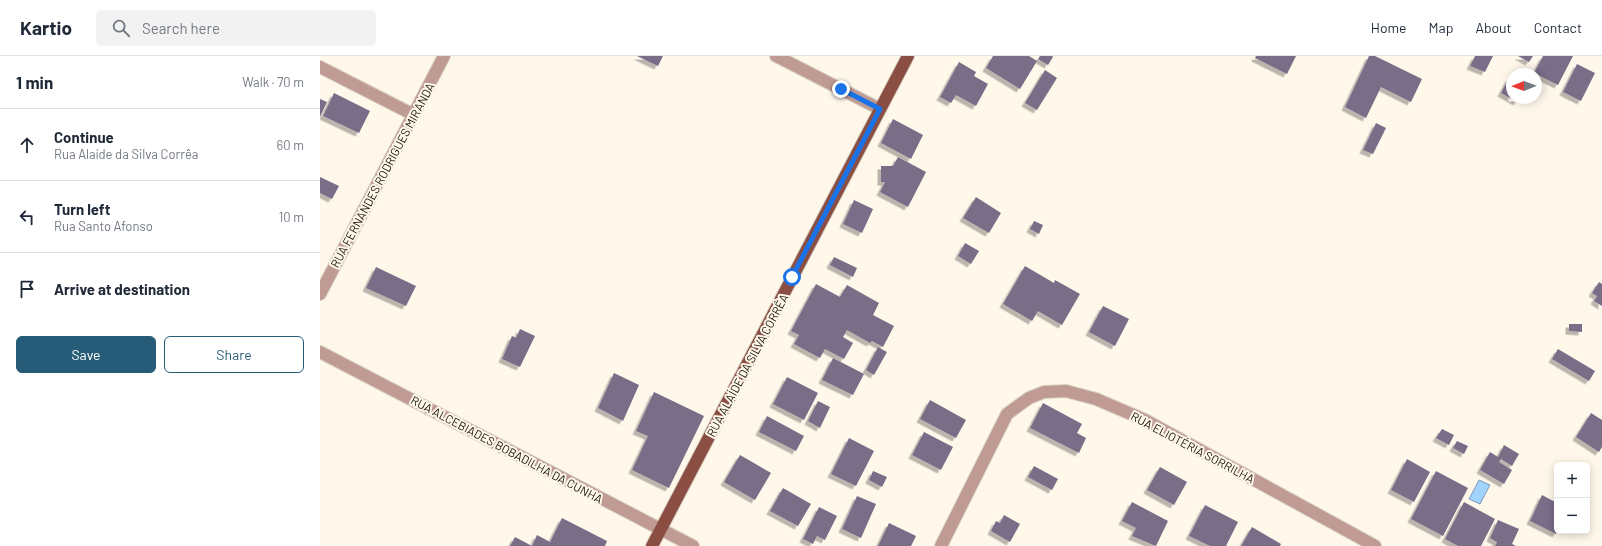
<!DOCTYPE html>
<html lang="en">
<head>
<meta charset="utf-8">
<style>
  body { margin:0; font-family:Barlow,sans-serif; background:#f2f2f3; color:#1f2937 }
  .controls { position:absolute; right:12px; bottom:12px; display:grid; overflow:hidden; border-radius:6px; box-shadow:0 2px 10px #0003 }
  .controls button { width:36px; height:36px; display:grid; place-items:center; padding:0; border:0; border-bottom:1px solid #e0e1e3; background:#fff; color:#1f2937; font:20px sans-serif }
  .compass { position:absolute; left:1186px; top:12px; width:36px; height:36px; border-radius:50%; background:#fff; box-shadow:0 2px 10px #0003; rotate:269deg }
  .stop { position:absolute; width:12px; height:12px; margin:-9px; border:3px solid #1a73e8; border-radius:50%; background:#fff }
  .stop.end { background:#1a73e8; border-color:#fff; box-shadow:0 1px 4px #0008 }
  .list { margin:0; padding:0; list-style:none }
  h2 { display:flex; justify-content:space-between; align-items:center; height:52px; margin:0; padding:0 16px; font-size:17px }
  h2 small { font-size:13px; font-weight:400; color:#747a83 }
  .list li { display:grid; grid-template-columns:26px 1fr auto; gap:12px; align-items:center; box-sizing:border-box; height:72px; padding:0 16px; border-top:1px solid #e0e1e3 }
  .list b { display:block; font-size:15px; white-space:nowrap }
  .list p { margin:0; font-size:13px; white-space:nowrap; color:#747a83 }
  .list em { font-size:13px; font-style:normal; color:#747a83 }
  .actions { display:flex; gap:8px; padding:12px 16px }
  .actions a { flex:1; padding:9px 0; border:1px solid #265c77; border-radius:6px; text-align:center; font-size:14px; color:#265c77 }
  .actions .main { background:#265c77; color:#fff }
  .icon { flex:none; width:22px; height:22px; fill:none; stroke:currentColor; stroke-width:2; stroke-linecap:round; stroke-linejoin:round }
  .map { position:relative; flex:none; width:1282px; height:490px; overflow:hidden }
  header { display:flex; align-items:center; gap:24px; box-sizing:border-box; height:56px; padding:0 20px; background:#fff; border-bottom:1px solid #e0e1e3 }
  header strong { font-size:19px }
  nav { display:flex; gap:22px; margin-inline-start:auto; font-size:14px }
  .search { width:280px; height:36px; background:#f2f2f3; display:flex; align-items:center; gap:10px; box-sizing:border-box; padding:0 14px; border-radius:6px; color:#747a83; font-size:15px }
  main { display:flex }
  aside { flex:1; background:#fff }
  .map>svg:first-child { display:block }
  .water { fill:#a2d3fe; stroke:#7a9ab5 }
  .building { fill:#796d88; filter:url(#shadow) }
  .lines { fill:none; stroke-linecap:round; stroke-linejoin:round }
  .minor-casing { stroke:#dad3c6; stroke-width:14 }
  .major-casing { stroke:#dad3c6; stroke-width:14 }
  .minor { stroke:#bf9b94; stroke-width:12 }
  .major { stroke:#8a4e43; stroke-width:12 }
  .route { stroke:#1a73e8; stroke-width:5 }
  .labels { text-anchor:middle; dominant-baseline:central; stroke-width:4; stroke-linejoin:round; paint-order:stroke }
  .street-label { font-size:12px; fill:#1b150a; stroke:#fef7ea }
</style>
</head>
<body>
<header>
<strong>Kartio</strong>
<div class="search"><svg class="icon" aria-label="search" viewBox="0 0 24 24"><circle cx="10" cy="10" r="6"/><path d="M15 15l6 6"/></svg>Search here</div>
<nav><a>Home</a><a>Map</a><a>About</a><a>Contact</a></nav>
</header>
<main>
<aside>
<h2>1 min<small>Walk · 70 m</small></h2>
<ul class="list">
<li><svg class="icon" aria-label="ahead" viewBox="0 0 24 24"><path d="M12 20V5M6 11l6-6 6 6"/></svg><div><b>Continue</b><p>Rua Alaíde da Silva Corrêa</p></div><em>60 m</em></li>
<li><svg class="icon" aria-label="left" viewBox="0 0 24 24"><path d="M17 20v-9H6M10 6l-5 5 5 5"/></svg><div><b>Turn left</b><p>Rua Santo Afonso</p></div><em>10 m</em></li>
<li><svg class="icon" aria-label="arrive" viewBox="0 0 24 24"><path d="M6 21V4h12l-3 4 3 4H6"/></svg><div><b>Arrive at destination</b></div></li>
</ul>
<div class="actions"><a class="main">Save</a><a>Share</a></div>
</aside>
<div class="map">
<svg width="1282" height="490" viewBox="0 0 1282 490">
  <defs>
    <filter id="shadow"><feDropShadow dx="-3.5" dy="3.5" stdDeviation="0" flood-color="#0004"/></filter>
  </defs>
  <rect width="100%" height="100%" fill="#fef7ea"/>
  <path class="water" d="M1159,424L1170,429L1160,448L1149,443Z"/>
  <path class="building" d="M317,0H343L338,10Z
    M673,0H709L717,5L700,33L666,12Z
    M720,0H732L733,1L728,9L718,3Z
    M936,0H976L967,18L935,2Z
    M1049,0H1055L1102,23L1091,46L1061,31L1046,62L1025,51Z
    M1155,0H1173L1165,16L1150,10Z
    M1198,0H1213L1209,6Z
    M1223,0H1253L1238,29L1214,17Z
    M639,6L656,16L654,20L668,28L656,50L636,39L631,47L620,41Z
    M1257,8L1275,17L1261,45L1243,36Z
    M725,14L737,22L717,54L705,47Z
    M1189,22L1192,23V42H1199L1197,46L1181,37Z
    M14,37L50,55L39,77L3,60Z
    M0,43L7,46L0,61Z
    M573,63L603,79L591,103L561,87Z
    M1056,67L1066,72L1053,98L1043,94Z
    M578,101L606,116L588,151L560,136L565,126H561V110H573Z
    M0,121L19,130L12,143L0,137Z
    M656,141L681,157L669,177L643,162Z
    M534,144L553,153L542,177L523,168Z
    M714,165L723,169L719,178L710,173Z
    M645,187L659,195L651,208L638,200Z
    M514,201L537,212L533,221L510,209Z
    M705,210L734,227L735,224L760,238L742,269L718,255L712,265L683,248Z
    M56,211L96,230L86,250L46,232Z
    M1279,226L1282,228V250L1274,245L1277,240L1272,237Z
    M496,228L520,241L527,229L559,247L553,259L574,270L563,291L552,285L550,287L527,274L523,281L533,287L524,303L505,293L500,302L474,288L479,279L471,275Z
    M783,250L809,263L795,290L769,276Z
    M1249,268H1262V276L1249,275Z
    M200,273L215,280L200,311L182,303L192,280L196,282Z
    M558,291L567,296L554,319L546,314Z
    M1238,293L1275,315L1269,325L1232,303Z
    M513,302L544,318L533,339L502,324Z
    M294,317L319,329L303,365L278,352Z
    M467,321L498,337L484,364L453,348Z
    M334,336L384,360L349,432L312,414L328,380L316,375Z
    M610,344L646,364L636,382L600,363Z
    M498,345L510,351L500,372L488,365Z
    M723,347L762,368L757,377L766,382L759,397L710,372Z
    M1271,357L1282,364V391L1279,396L1256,381Z
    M447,360L484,380L476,395L439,376Z
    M1122,373L1134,379L1129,389L1116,382Z
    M604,376L633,391L621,414L592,399Z
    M529,382L554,395L536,430L511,418Z
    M1137,385L1148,390L1144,398L1133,392Z
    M1184,389L1199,398L1192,410L1181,403L1179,406L1192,414L1184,428L1160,414L1170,396L1178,401Z
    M420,399L451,417L435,444L404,426Z
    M1087,403L1110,416L1094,446L1071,434Z
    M714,410L738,423L732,434L708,421Z
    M840,411L867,426L854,449L827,434Z
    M553,415L567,421L562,431L549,424Z
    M1116,415L1148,432L1123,480L1091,463Z
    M463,432L491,448L478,470L450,455Z
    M1222,439L1237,447L1238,475L1236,478L1210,465Z
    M537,440L556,448L541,482L522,473Z
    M812,446L848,465L836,490L812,480L816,472L802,465Z
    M1144,446L1175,463L1161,490H1138L1125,483Z
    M885,449L918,466L906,490H890L869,480Z
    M499,451L517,460L505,484L497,480L493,488L483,483Z
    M684,459L700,468L690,486L671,475L676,465L680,467Z
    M242,462L287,485L285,490H190L195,481L212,490L217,479L230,486Z
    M1178,464L1199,473L1192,488L1196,490H1175L1177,486L1170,482Z
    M569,467L596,480L591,490H558Z
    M932,471L961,488L960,490H921Z"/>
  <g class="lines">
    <defs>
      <path id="minor" d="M456,0L560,53
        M0,11L94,59
        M0,238L124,0
        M0,296L373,490
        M621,490L687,358L709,342L724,336L746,335L776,343L825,364L1055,490"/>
      <path id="major" d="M332,490L588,0"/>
    </defs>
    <use href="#minor" class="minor-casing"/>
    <use href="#major" class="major-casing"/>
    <use href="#minor" class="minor"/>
    <use href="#major" class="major"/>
  </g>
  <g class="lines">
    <path class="route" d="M472,221L560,53L521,33"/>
  </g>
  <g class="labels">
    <g class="street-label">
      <text transform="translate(62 119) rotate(-62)">RUA FERNANDES RODRIGUES MIRANDA</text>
      <text transform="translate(427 309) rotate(-62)">RUA ALAÍDE DA SILVA CORRÊA</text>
      <text transform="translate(873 391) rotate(28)">RUA ELIOTÉRIA SORRILHA</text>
      <text transform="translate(187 393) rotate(28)">RUA ALCEBIADES BOBADILHA DA CUNHA</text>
    </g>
  </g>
</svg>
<div class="controls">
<button>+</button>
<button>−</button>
</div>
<svg class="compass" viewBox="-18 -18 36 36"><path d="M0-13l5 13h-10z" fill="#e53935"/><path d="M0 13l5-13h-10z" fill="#747a83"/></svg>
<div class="stop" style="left:472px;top:221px"></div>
<div class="stop end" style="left:521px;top:33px"></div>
</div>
</main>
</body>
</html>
